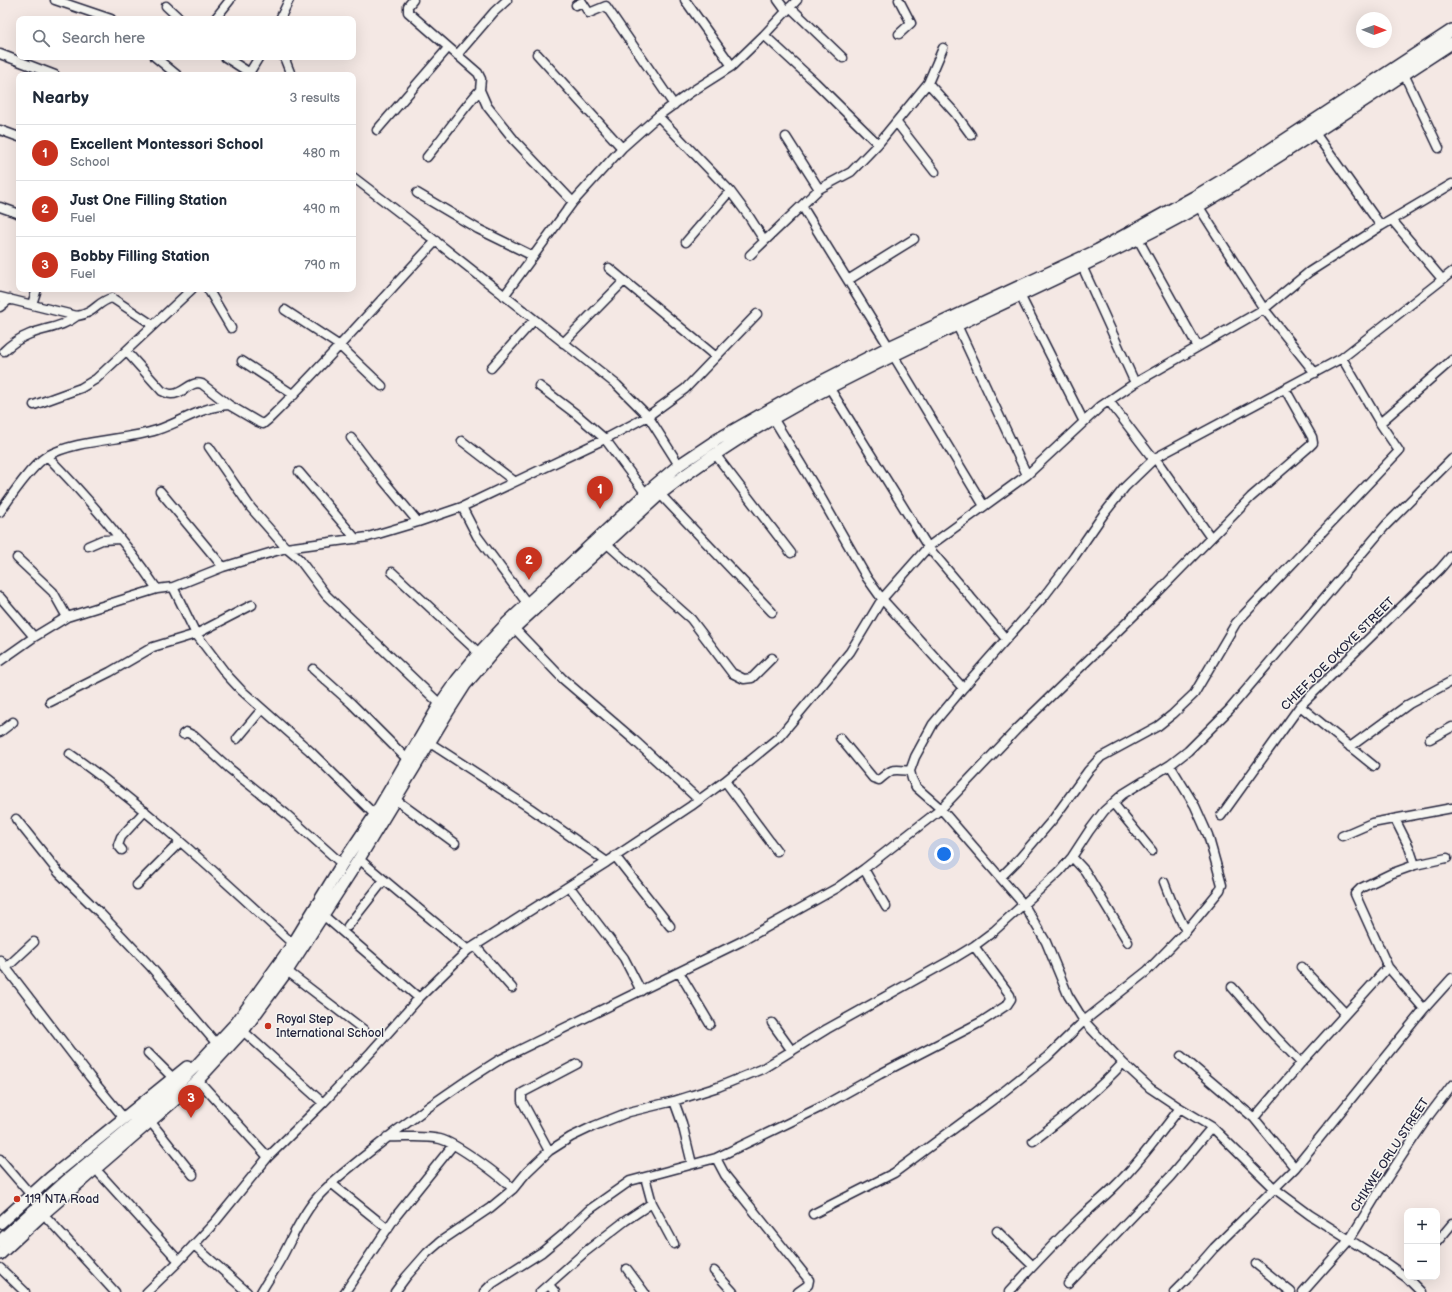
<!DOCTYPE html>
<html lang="en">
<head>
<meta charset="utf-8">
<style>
  body { margin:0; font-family:"Balsamiq Sans",sans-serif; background:#f6f6f7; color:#1f2937 }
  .controls { position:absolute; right:12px; bottom:12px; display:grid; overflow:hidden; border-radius:8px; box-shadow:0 4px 16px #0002 }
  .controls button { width:36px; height:36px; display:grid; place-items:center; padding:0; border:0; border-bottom:1px solid #e0e1e3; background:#fff; color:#1f2937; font:20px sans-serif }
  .compass { position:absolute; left:1356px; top:12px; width:36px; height:36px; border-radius:50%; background:#fff; box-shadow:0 4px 16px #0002; rotate:91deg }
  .you { position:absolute; left:944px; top:854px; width:14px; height:14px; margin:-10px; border:3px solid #fff; border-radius:50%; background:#1a73e8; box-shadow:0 0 0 6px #1a73e833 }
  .badge { display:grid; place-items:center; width:26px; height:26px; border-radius:50%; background:#c8321e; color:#fff; font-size:13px; font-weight:700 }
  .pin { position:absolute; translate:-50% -33px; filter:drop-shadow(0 1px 2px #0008) }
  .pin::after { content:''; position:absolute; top:21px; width:14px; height:12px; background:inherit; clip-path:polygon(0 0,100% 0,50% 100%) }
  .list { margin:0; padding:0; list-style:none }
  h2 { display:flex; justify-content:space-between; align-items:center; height:52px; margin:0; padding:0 16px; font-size:17px }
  h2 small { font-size:13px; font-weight:400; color:#747a83 }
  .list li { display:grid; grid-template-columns:26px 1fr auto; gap:12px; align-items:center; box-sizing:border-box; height:56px; padding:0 16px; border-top:1px solid #e0e1e3 }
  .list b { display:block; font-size:15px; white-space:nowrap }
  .list p { margin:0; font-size:13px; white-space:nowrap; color:#747a83 }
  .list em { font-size:13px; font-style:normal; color:#747a83 }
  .icon { flex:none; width:22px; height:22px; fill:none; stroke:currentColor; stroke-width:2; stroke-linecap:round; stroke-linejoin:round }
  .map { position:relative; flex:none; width:1452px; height:1292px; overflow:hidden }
  .search { position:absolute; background:#fff; box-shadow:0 4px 16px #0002; left:16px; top:16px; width:340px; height:44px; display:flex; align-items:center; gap:10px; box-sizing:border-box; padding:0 14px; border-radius:8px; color:#747a83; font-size:15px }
  .panel { position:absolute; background:#fff; box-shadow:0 4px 16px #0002; left:16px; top:72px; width:340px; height:220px; border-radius:8px }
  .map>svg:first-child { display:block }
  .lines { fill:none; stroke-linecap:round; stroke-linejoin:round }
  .minor-casing { stroke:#22223b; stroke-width:11 }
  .secondary-casing { stroke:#22223b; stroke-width:14 }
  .minor { stroke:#f6f6f2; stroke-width:8 }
  .secondary { stroke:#f6f6f2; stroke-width:11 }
  .poi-dot { fill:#c8321e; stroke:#f6f6f2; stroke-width:1.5 }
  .labels { text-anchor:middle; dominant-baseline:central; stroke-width:3; stroke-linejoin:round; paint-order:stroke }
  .street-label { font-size:12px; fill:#22223b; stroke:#f6f6f2 }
  .poi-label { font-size:12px; fill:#22223b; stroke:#f6f6f2; text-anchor:start }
</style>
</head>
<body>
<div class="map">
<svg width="1452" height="1292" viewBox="0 0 1452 1292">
  <rect width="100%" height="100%" fill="#f4e8e4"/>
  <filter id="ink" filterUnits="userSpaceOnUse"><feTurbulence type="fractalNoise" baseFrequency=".025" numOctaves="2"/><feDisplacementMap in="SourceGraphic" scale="8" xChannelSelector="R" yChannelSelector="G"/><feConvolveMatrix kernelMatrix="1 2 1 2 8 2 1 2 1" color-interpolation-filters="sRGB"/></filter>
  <g filter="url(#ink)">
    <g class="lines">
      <defs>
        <path id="minor" d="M55,0L111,19
          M413,0L408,6V12L478,73L481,79L480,90L487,106L515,141L573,202
          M685,0L732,66
          M778,0L786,11
          M899,0L911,23L899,34
          M576,5L582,2L589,13L606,6L674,105
          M166,6L180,19
          M790,7L843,58
          M215,19L230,0
          M280,19L289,0
          M764,35L815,82L878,144
          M0,54L55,75
          M537,54L622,148
          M457,55L494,12L507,0
          M155,57L177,75
          M225,57L250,73
          M284,57L291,75
          M1404,74L1439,148
          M248,75L259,57
          M928,83L955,113L971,135
          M658,116L730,191L748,215L764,240
          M897,123L935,172
          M0,130L19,137
          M377,130L448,48
          M1315,133L1381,226
          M786,137L819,189
          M427,157C445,135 461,111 480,90
          M353,177L409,220L617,385L648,416L685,389L757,314
          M417,193L478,229L533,256
          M802,206L889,347
          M0,207L17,213
          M1199,207L1264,309L1315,373
          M1392,220L1442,279
          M1138,239L1198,347
          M686,242L730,191
          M750,255L819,189L851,172L878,144L928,83L943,48
          M1082,266L1135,383
          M609,268L715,356
          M848,280L914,239
          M208,289L231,328
          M1020,295L1084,422
          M504,296L573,202L622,148L658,116L691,92L732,66L764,35L797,0
          M0,297L77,316C96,313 96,302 112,298L153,325
          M32,304L37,289
          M0,307L10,299
          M285,310L340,346L382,386
          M957,325L1027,475
          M563,343L624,281
          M4,351C12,343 20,338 30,334C46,328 63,327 77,316
          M126,351L162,391C165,392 168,394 171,394C183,395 190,380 202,384L229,405L258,422L263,424L269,419C327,362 380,300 436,241
          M893,355L984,506
          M242,361L294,395
          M491,368L534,320
          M539,386L576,414L605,439L646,494
          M829,387L928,547L1006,639
          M1109,401L1154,460
          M34,405L81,388L96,379L192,289
          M773,418L815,487L867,578L882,599L963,688
          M1380,423L1452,360
          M351,438L383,480L418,522
          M462,441L514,481
          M209,447L251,508L286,548L299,559L326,595L440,704
          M715,454L791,553
          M47,456C87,497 125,541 157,589
          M1155,458L1211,538
          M299,472L356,539
          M160,491L223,567
          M660,494L772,612
          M462,507L477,536L527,603
          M0,512C11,496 31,466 47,456C78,439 123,441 157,430C181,422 203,406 229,405
          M606,543L691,619L732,673L744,679L752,678L772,658
          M88,546L102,540L120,539
          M17,558L53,592L67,617
          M392,572L479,653
          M173,587L196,634L227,675L241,690L310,751L375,815
          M0,597L34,637
          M514,628L563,679L633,739L699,800
          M0,661L34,637L67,617L157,589L173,587L223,567L286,548L368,537L418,522L462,507L605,439L648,416L679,465
          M313,669L351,703L407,759
          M50,702L110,672L153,647L196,634L252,605
          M1300,706L1374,766
          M0,732L13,722
          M183,734L186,732L194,736L230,769L285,813L342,864
          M840,738L873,778L879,780C893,768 892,769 910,771
          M237,739L262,709
          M1430,739L1452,727
          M430,743L530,808L607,862
          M1350,747L1409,704L1452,681
          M70,754C150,810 221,878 293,944
          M725,781L777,851
          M396,800L455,843
          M1113,803L1152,851
          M1221,816L1300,706L1440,569L1452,555
          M16,819L59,873L101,914L150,966L217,1044
          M1395,819L1409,847L1415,865
          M1342,836L1372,823L1452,808
          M122,850L118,845L121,837L145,811
          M615,856L670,926
          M1072,857L1085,871L1128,942
          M359,859L468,950
          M864,869L886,907
          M1001,877L1019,859L1054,818L1088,771L1101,757L1158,726L1173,714L1194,694L1236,623L1399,451L1380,423L1342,358
          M1164,882L1171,900L1186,931
          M137,885L180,842
          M569,886L624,958L641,991
          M323,915L419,998
          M348,926L384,880
          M475,946L512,988
          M0,960L90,1077L123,1117
          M1301,967L1345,1013
          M6,968L34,942
          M287,971L364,1030
          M679,972L710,1024
          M1232,987L1275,1036L1301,1063
          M1424,1009L1388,967L1355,894L1361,888L1390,874L1415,865L1447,858
          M772,1023L792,1051
          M243,1031L323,1103
          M148,1053L172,1077
          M1181,1056L1254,1118L1295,1168
          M198,1080L268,1157
          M674,1101L682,1123L692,1164
          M1254,1118L1301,1063L1388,967
          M154,1126L193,1175
          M387,1137C404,1138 423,1135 440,1139C456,1143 501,1176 513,1189
          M1033,1141C1065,1117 1096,1092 1123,1063
          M549,1151L522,1101V1093L577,1064
          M716,1158L725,1175L809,1280L808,1285L798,1292
          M0,1159L31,1195
          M100,1174L179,1261
          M645,1177L652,1203L674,1244
          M331,1183L388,1229
          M813,1214L894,1173L998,1096L1047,1057L1084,1021L1147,971L1186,931L1220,890L1222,885L1208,835L1195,806L1170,765
          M48,1219L115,1292
          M997,1231L1033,1266
          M1437,1242L1452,1224
          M194,1245L247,1292
          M1256,1264L1291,1292
          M0,1268L25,1292
          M627,1269L644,1292
          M714,1271L733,1292
          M1068,1284L1170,1177L1212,1127
          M549,1285L555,1292
          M147,1292L176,1264L216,1221L268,1157L323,1103L371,1052L419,998L468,950L607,862L691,806L725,781L780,736L850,652L882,599L928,547L1027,475L1101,406L1135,383L1264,309L1309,272L1381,226L1452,184
          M261,1292C268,1280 276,1268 283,1255C293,1236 301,1217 315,1200C328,1184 346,1171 363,1157C406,1122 452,1089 499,1060L742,941L837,888L864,869L941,809L1018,728L1157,593L1251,497L1310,446L1313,443L1312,437L1285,389
          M345,1292L396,1216L453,1145
          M395,1292L406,1277L427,1253L441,1241L490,1208L513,1189L527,1172L549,1151L571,1137L594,1126L629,1112L674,1101L718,1087L762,1069L827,1029L951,960L974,946L994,931L1059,872L1072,857L1089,831L1104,811L1113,803L1123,794L1170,765L1188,751L1229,710L1386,525L1452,459
          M484,1292L493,1283L542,1252L565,1233L589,1210L630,1181L716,1158L819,1108L880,1074L981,1022L1007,1005L1011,999L1010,995L974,946
          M540,1292L585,1252L625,1221L652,1203
          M1009,1292C1032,1267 1055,1242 1079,1219C1090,1208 1102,1199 1113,1188C1138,1164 1159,1135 1180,1108
          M1174,1292L1186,1280L1214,1248L1295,1168L1424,1009L1452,978
          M1303,1292L1350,1239L1384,1183L1411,1142L1430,1114L1452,1085
          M1421,1292L1407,1278L1383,1261L1310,1215L1275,1189L1212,1127L1180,1108L1150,1088L1123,1063L1084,1021L1068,995L1046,942L1024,905L941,809L916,787L912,779L910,771L915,757L933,724L963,688L1045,595L1074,557L1103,515L1125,487L1155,458L1342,358L1452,272"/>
        <path id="secondary" d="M0,1223L50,1178L187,1067
          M0,1241L65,1182L132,1126L197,1065L237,1022L293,944L342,864L375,815L440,704L457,680L479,653L508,622L654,486L679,465L718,439L801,392L889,347L1098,250L1194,197L1236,172L1452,30
          M0,1254L43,1214L198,1080L243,1031L287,971L359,859L449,710L465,685L514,628L660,494C745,427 841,380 938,334C1010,300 1082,267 1153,231C1194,211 1233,186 1271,161C1332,122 1392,82 1452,43"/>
      </defs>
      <use href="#minor" class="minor-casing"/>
      <use href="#secondary" class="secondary-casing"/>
      <use href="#minor" class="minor"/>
      <use href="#secondary" class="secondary"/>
    </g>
  </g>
  <g class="poi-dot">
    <circle cx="268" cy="1026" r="4"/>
    <circle cx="17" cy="1199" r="4"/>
  </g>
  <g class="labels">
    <g class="street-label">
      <text transform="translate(1338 654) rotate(-45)">CHIEF JOE OKOYE STREET</text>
      <text transform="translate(1390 1155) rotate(-57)">CHIKWE ORLU STREET</text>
    </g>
    <g class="poi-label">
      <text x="276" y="1019">Royal Step<tspan x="276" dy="14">International School</tspan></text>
      <text x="25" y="1199">119 NTA Road</text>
    </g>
  </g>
</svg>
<div class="controls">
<button>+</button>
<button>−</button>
</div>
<svg class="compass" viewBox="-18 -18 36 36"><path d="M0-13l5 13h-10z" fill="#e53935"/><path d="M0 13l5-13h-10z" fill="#747a83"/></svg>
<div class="you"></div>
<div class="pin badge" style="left:600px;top:509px">1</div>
<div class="pin badge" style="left:529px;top:580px">2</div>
<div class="pin badge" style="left:191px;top:1118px">3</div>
<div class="search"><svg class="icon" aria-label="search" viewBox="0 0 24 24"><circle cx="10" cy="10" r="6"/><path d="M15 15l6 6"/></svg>Search here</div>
<section class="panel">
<h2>Nearby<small>3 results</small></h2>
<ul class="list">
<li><span class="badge">1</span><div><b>Excellent Montessori School</b><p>School</p></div><em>480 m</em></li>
<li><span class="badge">2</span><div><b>Just One Filling Station</b><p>Fuel</p></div><em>490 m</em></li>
<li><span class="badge">3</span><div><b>Bobby Filling Station</b><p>Fuel</p></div><em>790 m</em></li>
</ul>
</section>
</div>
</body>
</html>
